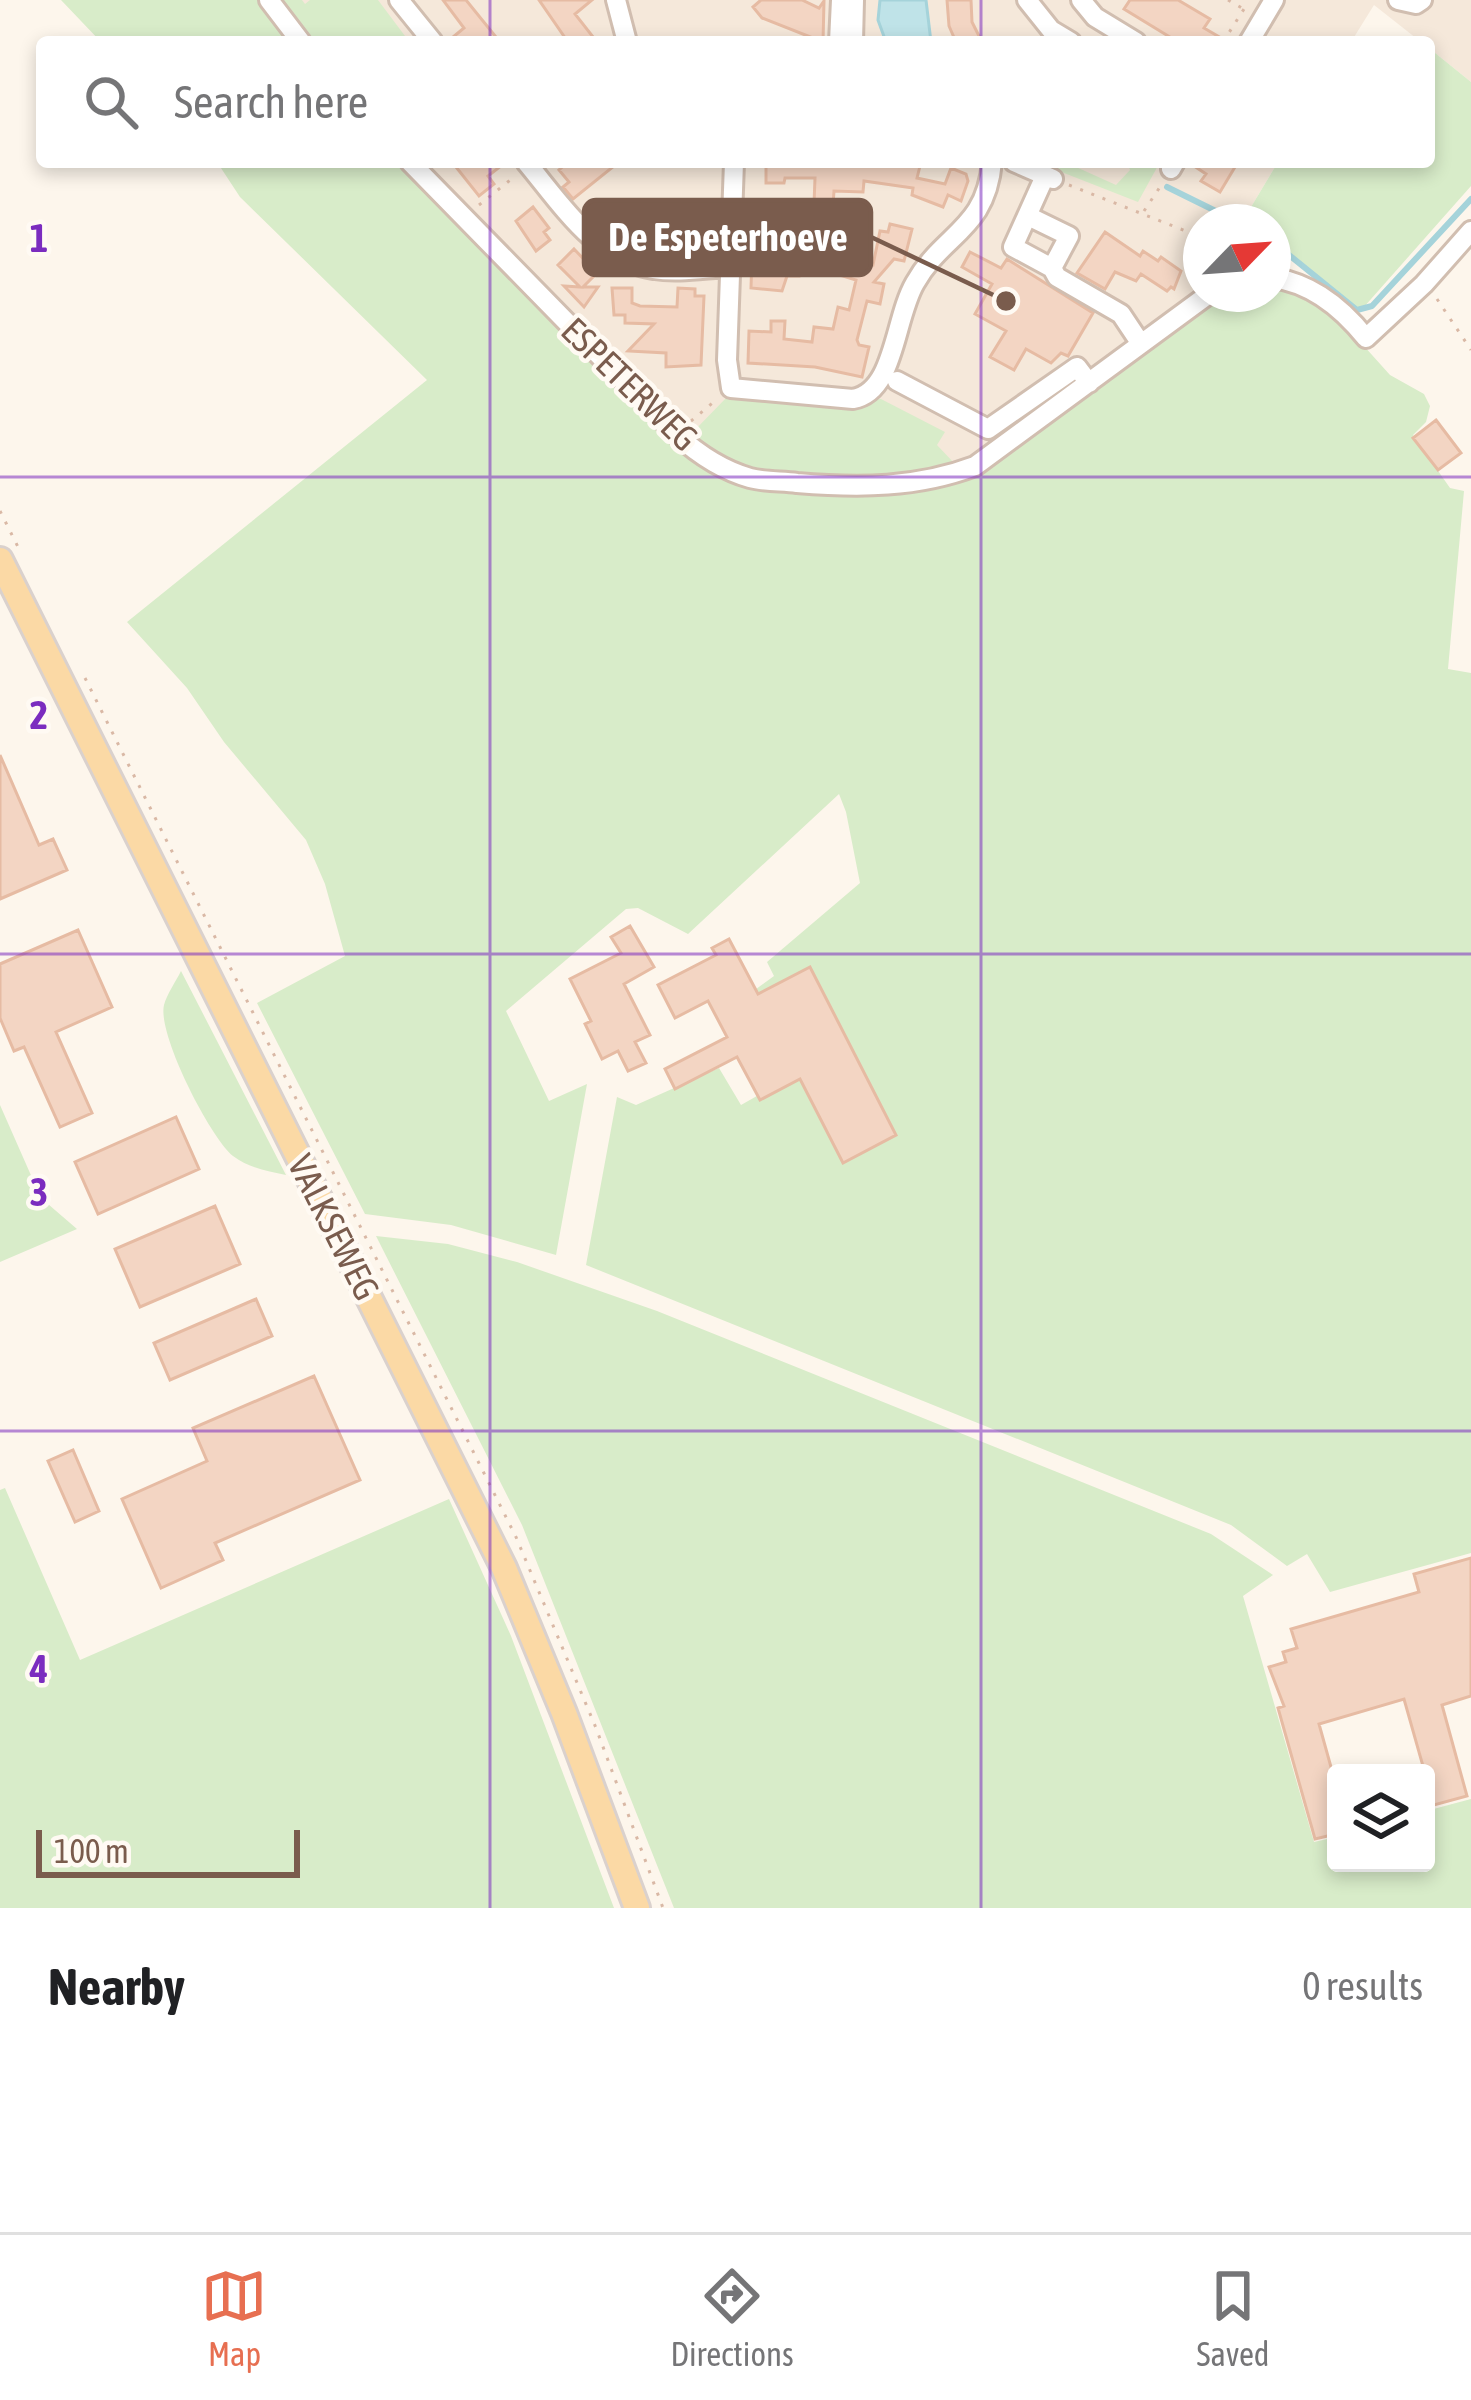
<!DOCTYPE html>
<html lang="en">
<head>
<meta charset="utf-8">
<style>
  body { margin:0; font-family:"Asap Condensed",sans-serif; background:#f6f6f6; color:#202124 }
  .controls { position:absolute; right:36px; bottom:36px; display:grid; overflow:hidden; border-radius:12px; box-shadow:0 6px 18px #0003 }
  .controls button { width:108px; height:108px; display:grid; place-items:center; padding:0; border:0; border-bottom:3px solid #e0e0e0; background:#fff; color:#202124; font:60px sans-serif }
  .compass { position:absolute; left:1183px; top:204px; width:108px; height:108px; border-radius:50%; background:#fff; box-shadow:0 6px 18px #0003; rotate:65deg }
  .scale { position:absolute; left:36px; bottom:30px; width:264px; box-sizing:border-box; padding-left:12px; border:6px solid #7a5c4d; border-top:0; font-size:33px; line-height:42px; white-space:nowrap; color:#7a5c4d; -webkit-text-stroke:9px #fffaf3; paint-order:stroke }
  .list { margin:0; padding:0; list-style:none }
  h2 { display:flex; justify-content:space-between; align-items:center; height:156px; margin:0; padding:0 48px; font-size:51px }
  h2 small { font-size:39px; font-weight:400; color:#757577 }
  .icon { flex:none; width:66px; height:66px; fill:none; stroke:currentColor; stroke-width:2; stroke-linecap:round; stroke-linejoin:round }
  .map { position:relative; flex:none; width:1471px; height:1908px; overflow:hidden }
  .search { position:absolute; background:#fff; box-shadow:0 6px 18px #0003; left:36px; right:36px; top:36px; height:132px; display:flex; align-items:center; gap:30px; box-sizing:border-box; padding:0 42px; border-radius:12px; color:#757577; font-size:45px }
  .sheet { height:324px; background:#fff }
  nav { display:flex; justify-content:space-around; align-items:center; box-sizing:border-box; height:168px; border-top:3px solid #e0e0e0; background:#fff; font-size:33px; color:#757577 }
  nav a { display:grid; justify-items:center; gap:6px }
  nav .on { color:#e76f51 }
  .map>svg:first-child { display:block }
  .residential { fill:#f5e8da }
  .green { fill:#d8ecc9 }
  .water { fill:#bfe3e8; stroke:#a5d3da; stroke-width:3 }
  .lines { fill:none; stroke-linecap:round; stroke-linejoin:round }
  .stream { stroke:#a5d3da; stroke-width:6 }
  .building { fill:#f3d5c3; stroke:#e6bba3; stroke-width:3 }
  .minor-casing { stroke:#d1beb0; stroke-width:24 }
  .major-casing { stroke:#dad1cd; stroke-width:30 }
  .path { stroke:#d9b8a5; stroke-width:3; stroke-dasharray:3 9; stroke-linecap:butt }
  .minor { stroke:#fff; stroke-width:18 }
  .major { stroke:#fbd9a5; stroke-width:24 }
  .grid { fill:none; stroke:#7b2cbf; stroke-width:3; stroke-opacity:0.55 }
  .labels { text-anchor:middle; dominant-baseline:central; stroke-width:9; stroke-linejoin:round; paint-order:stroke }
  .street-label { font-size:36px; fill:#7a5c4d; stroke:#fffaf3 }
  .grid-label { font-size:39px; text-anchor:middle; font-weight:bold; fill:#7b2cbf; stroke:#fffaf3; stroke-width:9; stroke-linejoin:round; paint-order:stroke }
  .leader { fill:none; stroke:#7a5c4d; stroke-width:4.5 }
  .callout-dot { fill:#7a5c4d; stroke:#fffaf3; stroke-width:4.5 }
  .callout { fill:#7a5c4d; stroke:#7a5c4d; stroke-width:4.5 }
  .callout-label { font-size:39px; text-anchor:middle; font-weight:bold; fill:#fff }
</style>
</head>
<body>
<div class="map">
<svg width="1471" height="1908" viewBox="0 0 1471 1908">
  <rect width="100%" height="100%" fill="#fdf6ec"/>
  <path class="residential" d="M252,0H1471V82L1429,48V42H1421L1374,5L1351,42H283Z
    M395,162H1278L1248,212L1246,222H1201V294H1227L1027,463L951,490L711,473Z"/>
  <path class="green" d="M61,0H258L287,42H101Z
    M280,0H302L305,4L310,0H378L405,36L399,42H312Z
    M1429,48L1471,82V186L1356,316L1273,237V222H1258L1248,212L1278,162H1429Z
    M217,162H402L725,474L943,483L1175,325L1237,294H1273V285L1277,284L1337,316L1390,375L1424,394L1430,406L1426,422L1413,435L1450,488L1464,491L1448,669L1471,673V1553L1330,1592L1307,1554L1287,1566L1231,1525L586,1265L617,1097L636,1105L719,1068L741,1105L796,1074L752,992L774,976L767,962L860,883L846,812L839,794L688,934L638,908L626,909L506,1011L549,1101L587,1084L556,1255L451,1225L365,1214L257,1003L345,956L325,884L306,840L224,742L187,688L127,622L427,380L240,197Z
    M1036,162H1065L1116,185L1130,170L1127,162H1160L1138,202Z
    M728,396L881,399L945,432L937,445L955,464C892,479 781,489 722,456C711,450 701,441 691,434Z
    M181,971L286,1175C267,1171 249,1168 233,1156C210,1137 157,1034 164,1005C167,994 176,981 181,971Z
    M0,1105L41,1198L77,1229L0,1262Z
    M376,1236L448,1244L517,1262L657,1311L1211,1534L1273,1575L1243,1596L1314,1842L1336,1837V1863H1426V1811L1471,1799V1908H674L522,1525Z
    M5,1488L80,1660L449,1499L511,1636L614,1908H0V1490Z"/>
  <path class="water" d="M880,0H926L931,42H886L878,20Z"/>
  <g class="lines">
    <path class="stream" d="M1167,187L1238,222
      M1273,242L1357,310L1372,306L1471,199"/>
  </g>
  <path class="building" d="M443,0H466L500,42H447L464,28Z
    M539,0H592L575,14L597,42H568Z
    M761,0H802L819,8L824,1L823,42L762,18L753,7Z
    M947,0H971L972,22L982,42H956L949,26Z
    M1130,0H1178L1210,19L1204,28L1228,42H1178L1124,9Z
    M452,162H506L488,176L494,184L479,196Z
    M568,162H619L573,199L563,187L569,182L559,170Z
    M766,162H921L917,178L945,184L951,168L966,174L968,181L961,201L948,195L943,207L912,195L913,188L864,181L863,192L834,191L833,205L814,204L815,178H785L784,183H766Z
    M1188,162H1238L1220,192L1201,181L1206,174Z
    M533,207L549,228L544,232L550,240L536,251L516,221Z
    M890,224L912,229L904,261L894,259L874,282L884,284L880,304L867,301L857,340L859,345L869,347L862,377L815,367L748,363L749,331L771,332V321H785L784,339L812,342L814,327L833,329L838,307L849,310L856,280L833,273L837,256L873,265L880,231L888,232Z
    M753,225L782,226L781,257L800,258L799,276H787L782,291L751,288Z
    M1105,232L1140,256L1143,251L1158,261L1161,257L1181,271L1174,289L1171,287L1167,291L1141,274L1136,281L1115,272L1105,289L1077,273Z
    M574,249L597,273L583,287H598L584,307L564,286L580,287L558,265Z
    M970,252L1001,268L1007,259L1093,313L1068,356L1061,353L1051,363L1026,349L1014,370L990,357L1006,331L975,314L992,284L962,267Z
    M612,288H632V303L640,306L677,307L678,288L695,289V296H704L701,365L666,367V353L628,351L654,324L625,323V315H614Z
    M1436,420L1461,453L1438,470L1413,438Z
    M0,755L39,845L53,839L67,870L0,899Z
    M630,926L654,967L624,984L650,1035L635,1042L646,1063L628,1071L618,1051L602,1059L585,1024L591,1021L570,979L621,953L611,937Z
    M78,930L112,1007L56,1032L92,1113L60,1127L24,1047L14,1051L0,1018V964Z
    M729,939L758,994L810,967L896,1135L843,1163L800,1079L760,1100L737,1057L675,1089L665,1069L727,1037L708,1001L675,1018L658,985L716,955L712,948Z
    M176,1117L199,1169L98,1214L75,1162Z
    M215,1206L240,1264L140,1307L115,1249Z
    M256,1299L272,1336L170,1380L154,1343Z
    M314,1376L360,1480L215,1543L223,1560L161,1588L122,1499L207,1461L193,1428Z
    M73,1450L99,1511L75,1522L48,1461Z
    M1471,1558V1696L1442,1705L1467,1796L1434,1805L1404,1699L1319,1724L1336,1785V1834L1315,1839L1278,1708L1284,1706L1269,1667L1286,1662L1283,1652L1297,1648L1291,1629L1419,1592L1414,1574Z"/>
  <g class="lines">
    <defs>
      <path id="minor" d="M269,0L301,42
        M399,0L433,42
        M616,0L627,42
        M1027,0L1051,30L1071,42
        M1081,0L1095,17L1136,42
        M1398,0L1416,4L1422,0
        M839,42L841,0
        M853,42L854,0
        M1249,42L1274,0
        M410,162L677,435C698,454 722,470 750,478C765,482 782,481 797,483C859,488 917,488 975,466L1209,294
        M526,162C561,204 597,261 654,269C678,273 706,268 731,267
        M734,162L727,360L731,388L853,399C895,392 894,319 915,283C943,233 986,230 992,162
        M1014,162L1053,179
        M1171,169L1175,162
        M1030,217L1069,236L1052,268L1013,247L1045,176
        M1052,268L1057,277L1121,314L1141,344
        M1273,278C1311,283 1342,308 1366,338L1424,284L1471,231
        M897,381L988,429L1077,367L1089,383"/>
      <path id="major" d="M0,560L504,1568L564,1713L637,1908"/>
    </defs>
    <use href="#minor" class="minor-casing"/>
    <use href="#major" class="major-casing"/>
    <path class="path" d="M1228,0L1242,8
      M1223,42L1244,9
      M1069,185L1201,237
      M479,205L514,177
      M1144,211L1162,184
      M1437,299L1471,350
      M691,421L716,400
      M0,511L18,547
      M85,678L516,1537L596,1728L663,1908"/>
    <use href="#minor" class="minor"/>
    <use href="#major" class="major"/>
  </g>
  <path class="grid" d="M490,0V42M981,0V42M490,162V1908M981,162V1908M0,477H1471M0,954H1471M0,1431H1471"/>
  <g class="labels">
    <g class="street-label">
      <text transform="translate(630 384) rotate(44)">ESPETERWEG</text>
      <text transform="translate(334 1227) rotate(63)">VALKSEWEG</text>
    </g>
  </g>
  <g class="grid-label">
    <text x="39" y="252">1</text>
    <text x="39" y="729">2</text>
    <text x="39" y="1206">3</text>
    <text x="39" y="1683">4</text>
  </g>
  <path class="leader" d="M1006 301L871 237"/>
  <circle class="callout-dot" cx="1006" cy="301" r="12"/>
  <rect class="callout" x="584" y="200" width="287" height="75" rx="12"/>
  <g class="callout-label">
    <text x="728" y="251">De Espeterhoeve</text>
  </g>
</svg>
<div class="controls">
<button><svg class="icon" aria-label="layers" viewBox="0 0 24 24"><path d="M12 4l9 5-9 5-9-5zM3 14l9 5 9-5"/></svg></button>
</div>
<svg class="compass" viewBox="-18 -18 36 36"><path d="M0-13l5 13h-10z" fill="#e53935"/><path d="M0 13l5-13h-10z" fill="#757577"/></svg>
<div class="scale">100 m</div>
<div class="search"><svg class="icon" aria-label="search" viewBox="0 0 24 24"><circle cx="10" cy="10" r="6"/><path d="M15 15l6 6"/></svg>Search here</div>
</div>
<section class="sheet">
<h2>Nearby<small>0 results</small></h2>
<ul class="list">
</ul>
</section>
<nav>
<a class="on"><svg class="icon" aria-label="map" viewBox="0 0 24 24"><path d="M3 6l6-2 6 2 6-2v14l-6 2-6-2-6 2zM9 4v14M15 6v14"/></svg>Map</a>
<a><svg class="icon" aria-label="directions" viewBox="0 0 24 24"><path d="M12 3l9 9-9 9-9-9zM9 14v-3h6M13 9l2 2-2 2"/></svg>Directions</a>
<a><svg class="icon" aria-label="saved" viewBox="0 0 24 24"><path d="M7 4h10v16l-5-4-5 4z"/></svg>Saved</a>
</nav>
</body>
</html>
